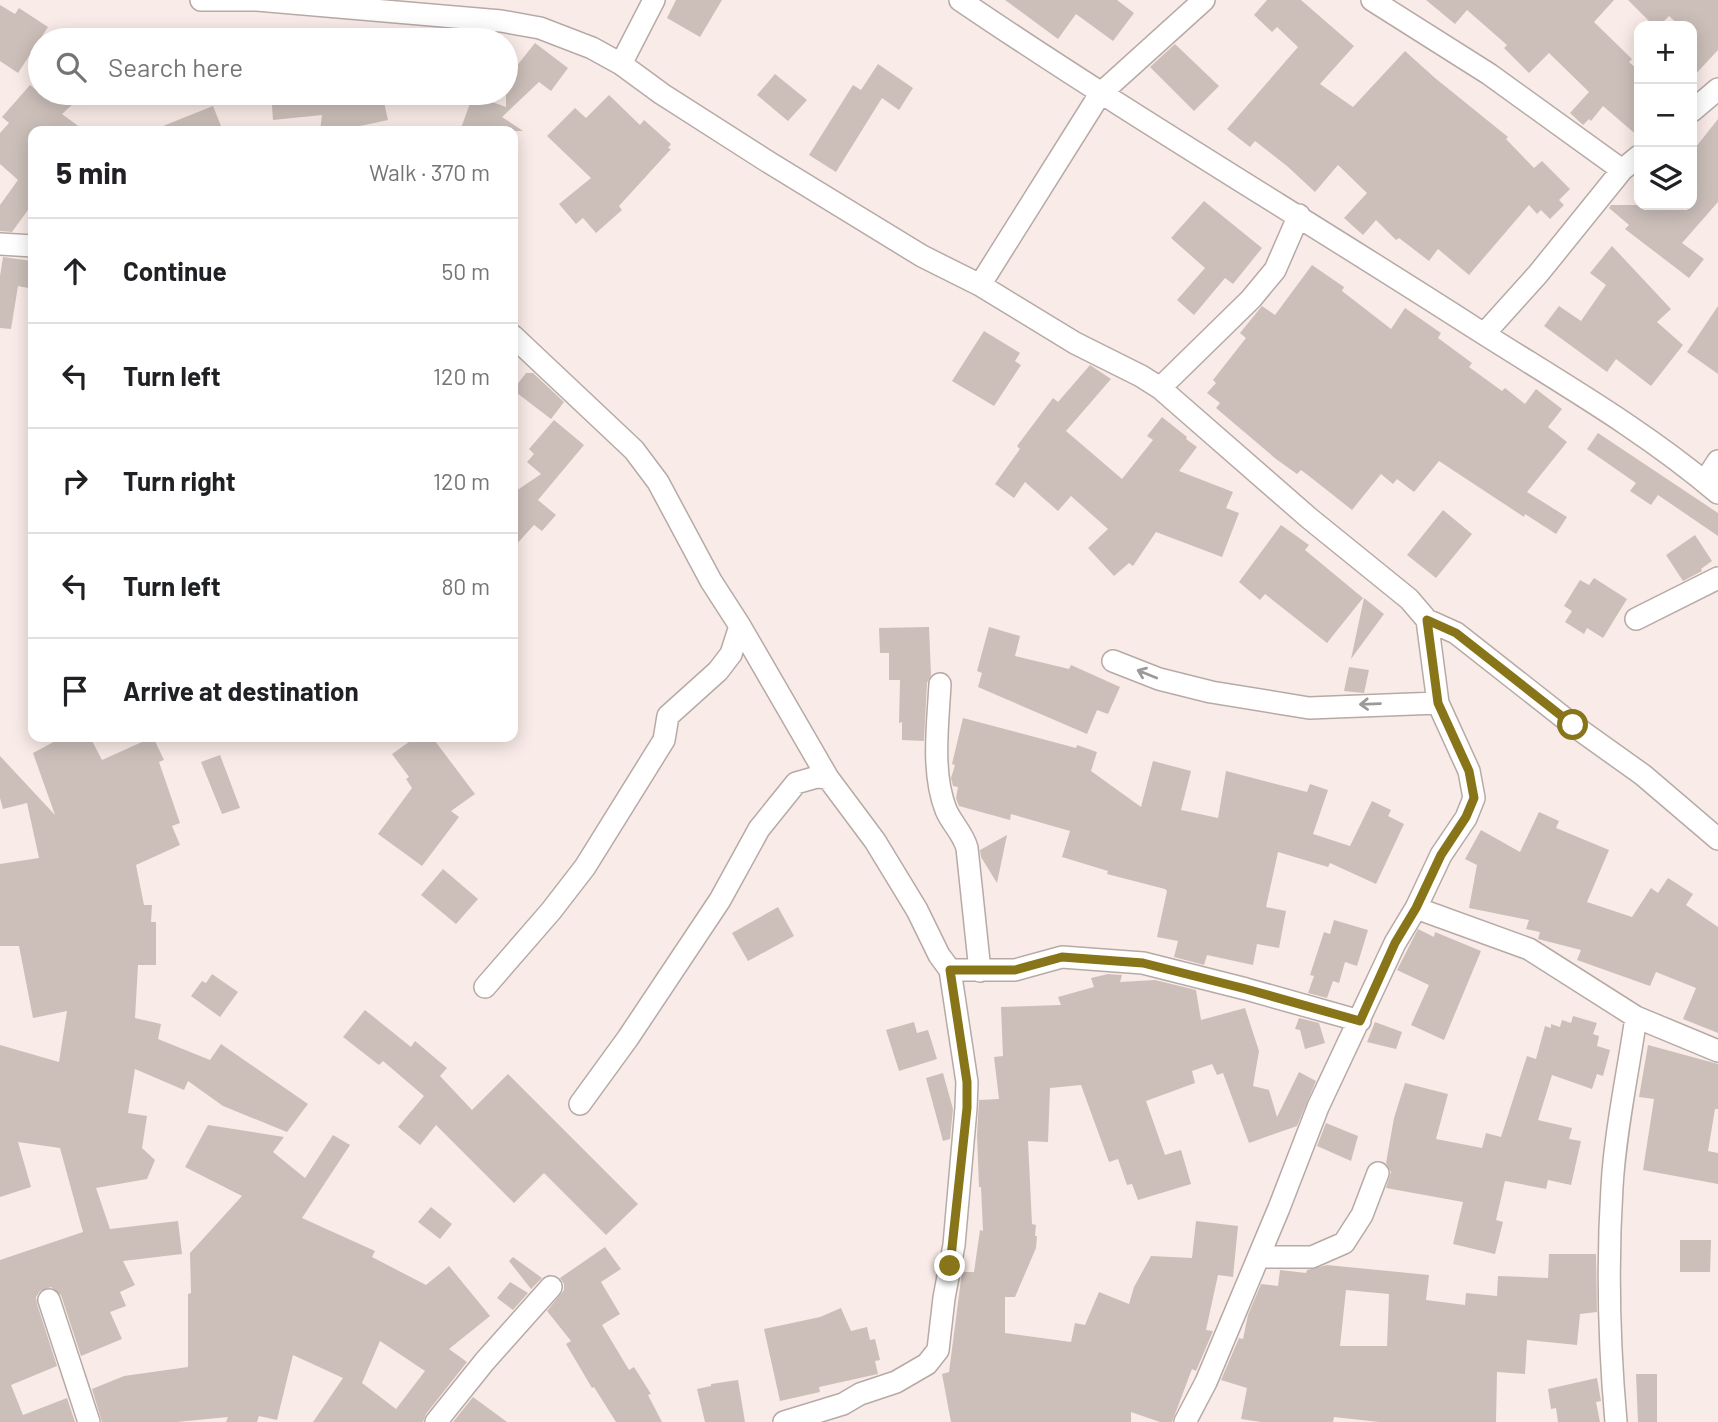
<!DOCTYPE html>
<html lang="en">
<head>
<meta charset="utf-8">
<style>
  body { margin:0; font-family:Barlow,sans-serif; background:#f2f2f2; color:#202124 }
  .controls { position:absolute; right:21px; top:21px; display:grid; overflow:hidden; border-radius:14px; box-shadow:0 4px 18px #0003 }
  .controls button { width:63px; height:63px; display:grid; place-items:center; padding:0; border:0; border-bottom:2px solid #e0e0e0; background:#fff; color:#202124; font:35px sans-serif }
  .stop { position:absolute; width:21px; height:21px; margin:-16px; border:5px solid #887519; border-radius:50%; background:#fff }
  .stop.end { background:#887519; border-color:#fff; box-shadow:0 2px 7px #0008 }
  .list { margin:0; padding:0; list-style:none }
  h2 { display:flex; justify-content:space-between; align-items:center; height:91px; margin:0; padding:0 28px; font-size:30px }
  h2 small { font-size:23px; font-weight:400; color:#757577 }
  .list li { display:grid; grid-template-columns:46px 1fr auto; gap:21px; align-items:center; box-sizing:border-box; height:105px; padding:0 28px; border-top:2px solid #e0e0e0 }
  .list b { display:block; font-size:26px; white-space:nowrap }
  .list em { font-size:23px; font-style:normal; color:#757577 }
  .icon { flex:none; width:38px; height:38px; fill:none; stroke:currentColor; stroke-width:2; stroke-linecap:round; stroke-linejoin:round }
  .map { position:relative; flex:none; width:1718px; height:1422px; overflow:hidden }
  .search { position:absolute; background:#fff; box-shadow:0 4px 18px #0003; left:28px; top:28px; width:490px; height:77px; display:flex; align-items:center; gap:18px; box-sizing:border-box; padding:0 24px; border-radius:38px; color:#757577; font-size:26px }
  .panel { position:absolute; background:#fff; box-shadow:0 4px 18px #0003; left:28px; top:126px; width:490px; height:616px; border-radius:14px }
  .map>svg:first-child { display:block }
  .building { fill:#ccbfba; fill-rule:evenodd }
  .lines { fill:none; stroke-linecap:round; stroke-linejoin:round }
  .street-casing { stroke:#b7aaa6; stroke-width:24 }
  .street { stroke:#fff; stroke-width:21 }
  .oneway { stroke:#9c9a99 }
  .route { stroke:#887519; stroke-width:9 }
</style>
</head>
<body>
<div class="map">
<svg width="1718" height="1422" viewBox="0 0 1718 1422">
  <rect width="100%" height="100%" fill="#f9ebe7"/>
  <path class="building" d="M676,0H722L700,37L667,18Z
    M1005,0H1117L1134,13L1113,41L1076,14L1058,39Z
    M1267,0H1301L1354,46L1320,84L1353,107L1405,51L1435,78L1508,137L1506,139L1534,168L1542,161L1570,189L1559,200L1564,205L1550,219L1541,210L1537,214L1529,205L1469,275L1438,249L1429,261L1399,238L1396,240L1376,220L1363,235L1344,218L1367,193L1338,165L1315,192L1287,166L1255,141L1250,147L1227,129L1298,47L1277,27L1272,32L1254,15Z
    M1426,0H1614L1594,22L1632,59L1629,62L1639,71V137L1603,106L1591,121L1589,119L1583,125L1570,113L1589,92L1549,53L1529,73L1504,48L1507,45L1467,10L1455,24Z
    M1628,0H1718V50L1692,78V26H1680L1669,16L1659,26H1654Z
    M0,5L15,14L19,8L48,27L18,73L0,61Z
    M535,43L568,68L551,91L539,82L502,117L523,131H460L473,95L506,107V65L515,68Z
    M1175,44L1219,86L1194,111L1150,67Z
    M878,64L913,88L899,110L882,98L836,172L809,155L853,85L861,90Z
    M775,74L807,100L788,121L757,95Z
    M30,85L40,93H85L62,114L85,131H33V203L12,232L0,231V205L18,180L0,164V133L9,123L2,117Z
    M271,93H382L388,120L346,129L345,131H320L322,115L273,120Z
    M609,95L640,125L644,120L671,144L668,148L671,149L619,206L622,210L596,233L583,218L576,224L559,204L591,178L547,136L575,108L586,118Z
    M213,106L223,131H153V130Z
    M1718,119V202L1682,243L1704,259L1689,278L1625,229L1629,225L1609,208L1611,205H1692V152Z
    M1204,201L1262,248L1233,284L1225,278L1194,315L1177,300L1205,268L1171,238Z
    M1612,246L1671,309L1657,322L1683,345L1651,386L1616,359L1607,372L1544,326L1559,306L1581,321L1606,285L1590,273Z
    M3,257L32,261L28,288L18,286L11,329L0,328V276Z
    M1312,265L1344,287L1342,291L1391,329L1405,308L1441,333L1438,338L1472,363L1469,367L1502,391L1505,388L1525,404L1536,389L1562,409L1548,427L1567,442L1527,492L1567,517L1556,534L1525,514L1524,517L1439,461L1414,492L1397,479L1393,484L1381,474L1352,510L1309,476L1301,470L1297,474L1276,459L1216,408L1220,403L1207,393L1216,383L1213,380L1246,338L1240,333L1262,306L1275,315Z
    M1718,306V374L1687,352Z
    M984,331L1020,353L1015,361L1021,365L994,406L952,381Z
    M1090,365L1111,379L1066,431L1122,479L1153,440L1147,436L1162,417L1187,437L1186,439L1197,447L1179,471L1233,492L1226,508L1239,513L1222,557L1156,532L1133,566L1129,563L1114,576L1088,548L1108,529L1071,496L1058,511L1025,482L1014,498L995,484L1020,449L1017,446L1053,398L1058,402Z
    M526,373H533L564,402L551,419L513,390Z
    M554,420L584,445L538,500L556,515L542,531L534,525L513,548V493L541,474L527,462L534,454L529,449Z
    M1598,433L1718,513V536L1658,495L1651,505L1630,491L1636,483L1587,449Z
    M1443,510L1472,534L1436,578L1407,555Z
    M1281,525L1309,545L1305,550L1363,598L1327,643L1265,594L1260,600L1239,582Z
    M1695,535L1712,561L1701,569L1702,571L1683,581L1666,555Z
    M1594,578L1627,599L1603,638L1587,628L1584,634L1565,622L1572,611L1564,606L1580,580L1589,585Z
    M1364,598L1384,614L1351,659Z
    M929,627L931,675L927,683L924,741L902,740V722L899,723L900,680H889V653H880L879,628Z
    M989,627L1020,636L1015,656L1069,669L1071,665L1120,687L1108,714L1097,710L1087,734L978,687L982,673L977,671Z
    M1349,667L1369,670L1364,693L1344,691Z
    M963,718L1076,748L1077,745L1097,752L1091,771L1141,807L1153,761L1191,771L1181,810L1218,818L1226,771L1307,792L1310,784L1328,790L1313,834L1350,846L1372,801L1391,810L1388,816L1404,824L1376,884L1330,863L1328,867L1278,852L1266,907L1286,911L1279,948L1257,944L1253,965L1207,955L1204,965L1174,957L1178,941L1157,937L1167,891L1165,889L1107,874L1108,871L1062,857L1070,831L1011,814L1010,820L959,806L956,798L958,787L953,786L951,778L955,765L952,764Z
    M63,737H90L102,760L153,737L164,760L159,762L180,823L172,826L180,845L136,865L144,905H152L151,922H156V965H138L135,1018L161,1024L158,1039L210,1060L221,1044L308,1104L287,1132L223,1106L188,1081L184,1090L135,1069L128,1113L147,1116L142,1148L155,1160L147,1179L96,1188L110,1229L178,1221L182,1254L123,1261L135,1285L120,1292L126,1306L110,1312L122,1339L81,1356L61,1295L51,1287L40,1291L36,1297L37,1304L57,1366L11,1385L23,1415L67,1398L75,1422H0V1260L83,1232L60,1148L18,1142L31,1187L0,1197V1045L59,1062L67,1011L33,1018L19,946H0V864L39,858L27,803L3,809L0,798V756L55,815L33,753Z
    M416,737H432L475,794L451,811L459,817L422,866L378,834L412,788L406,779L409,777L392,754Z
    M220,755L240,808L222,814L201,762Z
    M1539,812L1559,821L1556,828L1609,850L1587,902L1632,917L1651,888L1658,893L1668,878L1693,894L1686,905L1718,927V1033L1683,1019L1696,988L1656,972L1650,986L1577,960L1581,950L1538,939L1540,932L1526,929L1529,920L1469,908L1477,865L1465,859L1481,830L1520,852Z
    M1007,835L997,883L981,857L980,850Z
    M443,869L478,899L456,924L421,895Z
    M778,907L794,936L748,961L732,933Z
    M1334,920L1368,930L1357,966L1345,962L1339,983L1333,981L1327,998L1308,993L1314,976L1310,975L1324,932L1330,934Z
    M1418,929L1434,937L1435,932L1481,951L1444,1040L1411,1025L1429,985L1397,970Z
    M212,974L238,992L220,1017L191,996L202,981L206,983Z
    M1108,974L1122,975L1120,982L1155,980L1196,990L1201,1020L1245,1008L1259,1051L1253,1086L1269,1090L1277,1117L1299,1072L1316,1081L1297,1126L1249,1143L1223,1073L1217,1075L1212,1064L1192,1071L1195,1083L1146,1101L1165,1155L1181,1150L1191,1184L1138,1200L1132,1184L1127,1185L1118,1159L1109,1162L1081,1085L1050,1088L1048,1142L1028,1141L1032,1224L1036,1225L1035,1236H1037L1036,1248L1015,1297H1005V1333L1071,1342L1075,1323L1085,1325L1099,1292L1129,1304L1134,1287L1151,1256L1192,1258L1196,1221L1238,1226L1233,1277L1218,1275L1206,1330L1213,1331L1196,1371L1192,1369L1172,1422H1160L1131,1412V1422H951L942,1374L949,1372L962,1272H974L980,1230L983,1231L981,1187H979L977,1135L979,1100L999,1099L994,1057L1003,1056L1001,1007L1061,1005L1058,997L1094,987L1091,978Z
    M365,1010L411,1047L415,1041L447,1068L440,1076L472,1110L508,1074L638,1204L606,1235L544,1173L514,1203L436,1125L420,1145L398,1127L424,1096L383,1061L379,1065L343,1037Z
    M1573,1016L1597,1023L1593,1034L1599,1036L1597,1046L1610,1050L1603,1076L1597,1074L1592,1089L1552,1075L1538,1120L1572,1128L1569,1139L1581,1141L1571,1185L1548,1180L1546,1189L1505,1181L1496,1220L1503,1222L1495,1254L1453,1244L1463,1202L1386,1188L1391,1172L1386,1163L1394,1118L1405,1083L1448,1094L1436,1139L1482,1148L1486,1133L1501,1137L1527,1056L1536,1059L1545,1026L1551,1028V1024L1560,1027L1562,1020L1571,1023Z
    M1299,1018L1319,1023L1325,1043L1305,1049L1300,1030L1295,1029Z
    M914,1022L917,1033L928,1030L937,1059L899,1071L886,1030Z
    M1375,1022L1402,1032L1396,1049L1367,1042Z
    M1648,1045L1718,1064V1109H1715L1708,1151L1718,1153V1184L1643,1170L1654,1099L1639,1097Z
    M943,1073L953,1109L950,1139L943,1141L926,1078Z
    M1326,1123L1358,1136L1351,1161L1317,1146Z
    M208,1125L284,1137L273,1152L305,1178L333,1135L350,1145L302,1218L375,1251L372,1257L426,1285L449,1266L490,1316L449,1349L467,1362L426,1414L423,1422H313L343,1378L293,1355L277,1420L259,1416L257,1422H226L228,1417L177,1422H102L92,1389L124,1376L188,1367V1294L191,1293L190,1253L242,1196L185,1167ZM380,1341L425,1371L396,1409L362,1383Z
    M431,1207L452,1224L440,1239L418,1222Z
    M1680,1240H1711L1710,1272H1680Z
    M605,1247L621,1269L601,1282L620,1314L602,1325L629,1370L634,1367L651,1394L648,1395L662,1422H616L594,1387L592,1388L566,1344L571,1341L547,1311L564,1290V1284L560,1278Z
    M1549,1254H1596L1597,1312L1580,1314L1577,1345L1527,1340L1525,1374L1497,1372L1496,1422H1379L1334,1417L1333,1422H1261L1241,1419L1247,1388L1221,1380L1239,1338L1243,1339L1248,1315L1261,1284L1278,1286L1280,1270L1306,1273L1307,1270L1327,1265L1429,1275L1426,1300L1465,1305L1466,1293L1497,1296L1498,1276L1548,1278ZM1346,1290L1389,1294L1387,1346H1340Z
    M513,1257L542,1278L531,1289L509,1261Z
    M510,1282L528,1293L513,1310L497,1298Z
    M841,1308L851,1331L867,1327L870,1340L875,1339L880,1360L875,1361L878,1374L819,1387L820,1392L780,1401L764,1329L820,1317Z
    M1636,1374H1657V1422H1638Z
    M1597,1378L1601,1401L1596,1402L1600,1422H1558L1556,1408L1551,1409L1548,1389Z
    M738,1380L745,1422H705L697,1389L711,1386V1384Z
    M473,1397L507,1422H453Z"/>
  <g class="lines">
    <defs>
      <path id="street" d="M201,0H257L501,21L540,28L592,48L621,64L662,94L770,163L922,256L980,285L1075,343L1141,376L1160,388L1309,518L1409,599L1427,620L1438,703L1469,771L1474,798L1466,818L1441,855L1416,908L1395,943L1318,1107L1279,1208L1206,1382L1185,1422
        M960,0C1128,114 1302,217 1473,327C1556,380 1643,429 1718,493
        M1372,0L1489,74L1622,170
        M621,64L654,0
        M1692,111L1718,89
        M0,244L33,246
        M980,285L1100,94L1204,0
        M1484,334L1538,274L1622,170L1639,156
        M513,336L634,450L658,482L711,581L740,626L828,778L875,841L917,910L939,955L950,970H1015L1062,957L1143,963L1246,989L1360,1021
        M1160,388L1251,299L1275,270L1299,215
        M1705,481L1718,461
        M1636,619L1718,578
        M1427,620L1456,633L1573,725L1643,775L1718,839
        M1113,661L1159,679L1211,692L1309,708L1438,703
        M940,684C938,724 931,772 946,810C952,824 963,833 967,848L980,971
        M1416,908L1529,949L1636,1017L1718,1051
        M485,987L551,911L585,867L664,740L668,716L718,671L731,654L740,626
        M580,1104L628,1038L720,900L759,829L796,783L817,777L828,778
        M1259,1257H1312L1344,1243L1362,1215L1378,1173
        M49,1300L89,1422
        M436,1422L485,1361L551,1287
        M784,1422L843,1404L860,1394L896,1382L927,1364L938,1350L944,1298L954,1245L966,1108L967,1082L950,970
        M1616,1422C1609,1344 1607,1266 1612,1187C1615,1132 1628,1073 1636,1017"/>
    </defs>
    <use href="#street" class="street-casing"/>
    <use href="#street" class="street"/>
  </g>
  <defs><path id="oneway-shaft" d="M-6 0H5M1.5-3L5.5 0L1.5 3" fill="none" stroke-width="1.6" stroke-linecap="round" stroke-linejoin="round" transform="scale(1.75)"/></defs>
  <g class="oneway">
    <use href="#oneway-shaft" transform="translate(1147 674) rotate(-158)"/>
    <use href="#oneway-shaft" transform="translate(1370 704) rotate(178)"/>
  </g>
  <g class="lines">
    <path class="route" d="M950,1266L967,1108V1082L950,970H1015L1062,957L1143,963L1246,989L1360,1021L1395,943L1416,908L1441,855L1466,817L1474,798L1469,771L1438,703L1427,620L1456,633L1573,725"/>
  </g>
</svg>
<div class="controls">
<button>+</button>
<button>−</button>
<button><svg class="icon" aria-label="layers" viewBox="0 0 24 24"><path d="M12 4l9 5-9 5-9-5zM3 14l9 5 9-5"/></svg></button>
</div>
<div class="stop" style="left:1573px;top:725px"></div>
<div class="stop end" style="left:950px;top:1266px"></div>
<div class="search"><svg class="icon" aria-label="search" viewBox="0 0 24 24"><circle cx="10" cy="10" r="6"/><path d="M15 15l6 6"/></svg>Search here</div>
<section class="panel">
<h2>5 min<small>Walk · 370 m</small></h2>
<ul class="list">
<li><svg class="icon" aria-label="ahead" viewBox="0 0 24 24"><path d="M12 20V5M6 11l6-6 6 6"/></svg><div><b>Continue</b></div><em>50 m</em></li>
<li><svg class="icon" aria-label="left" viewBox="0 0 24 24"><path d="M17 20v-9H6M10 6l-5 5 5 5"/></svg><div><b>Turn left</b></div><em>120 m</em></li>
<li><svg class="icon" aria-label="right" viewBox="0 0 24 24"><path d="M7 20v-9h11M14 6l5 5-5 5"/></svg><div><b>Turn right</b></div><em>120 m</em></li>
<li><svg class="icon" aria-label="left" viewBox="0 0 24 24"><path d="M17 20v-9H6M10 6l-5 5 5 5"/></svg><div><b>Turn left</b></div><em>80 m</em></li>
<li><svg class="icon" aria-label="arrive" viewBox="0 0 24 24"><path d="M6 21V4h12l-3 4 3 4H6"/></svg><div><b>Arrive at destination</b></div></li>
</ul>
</section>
</div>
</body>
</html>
